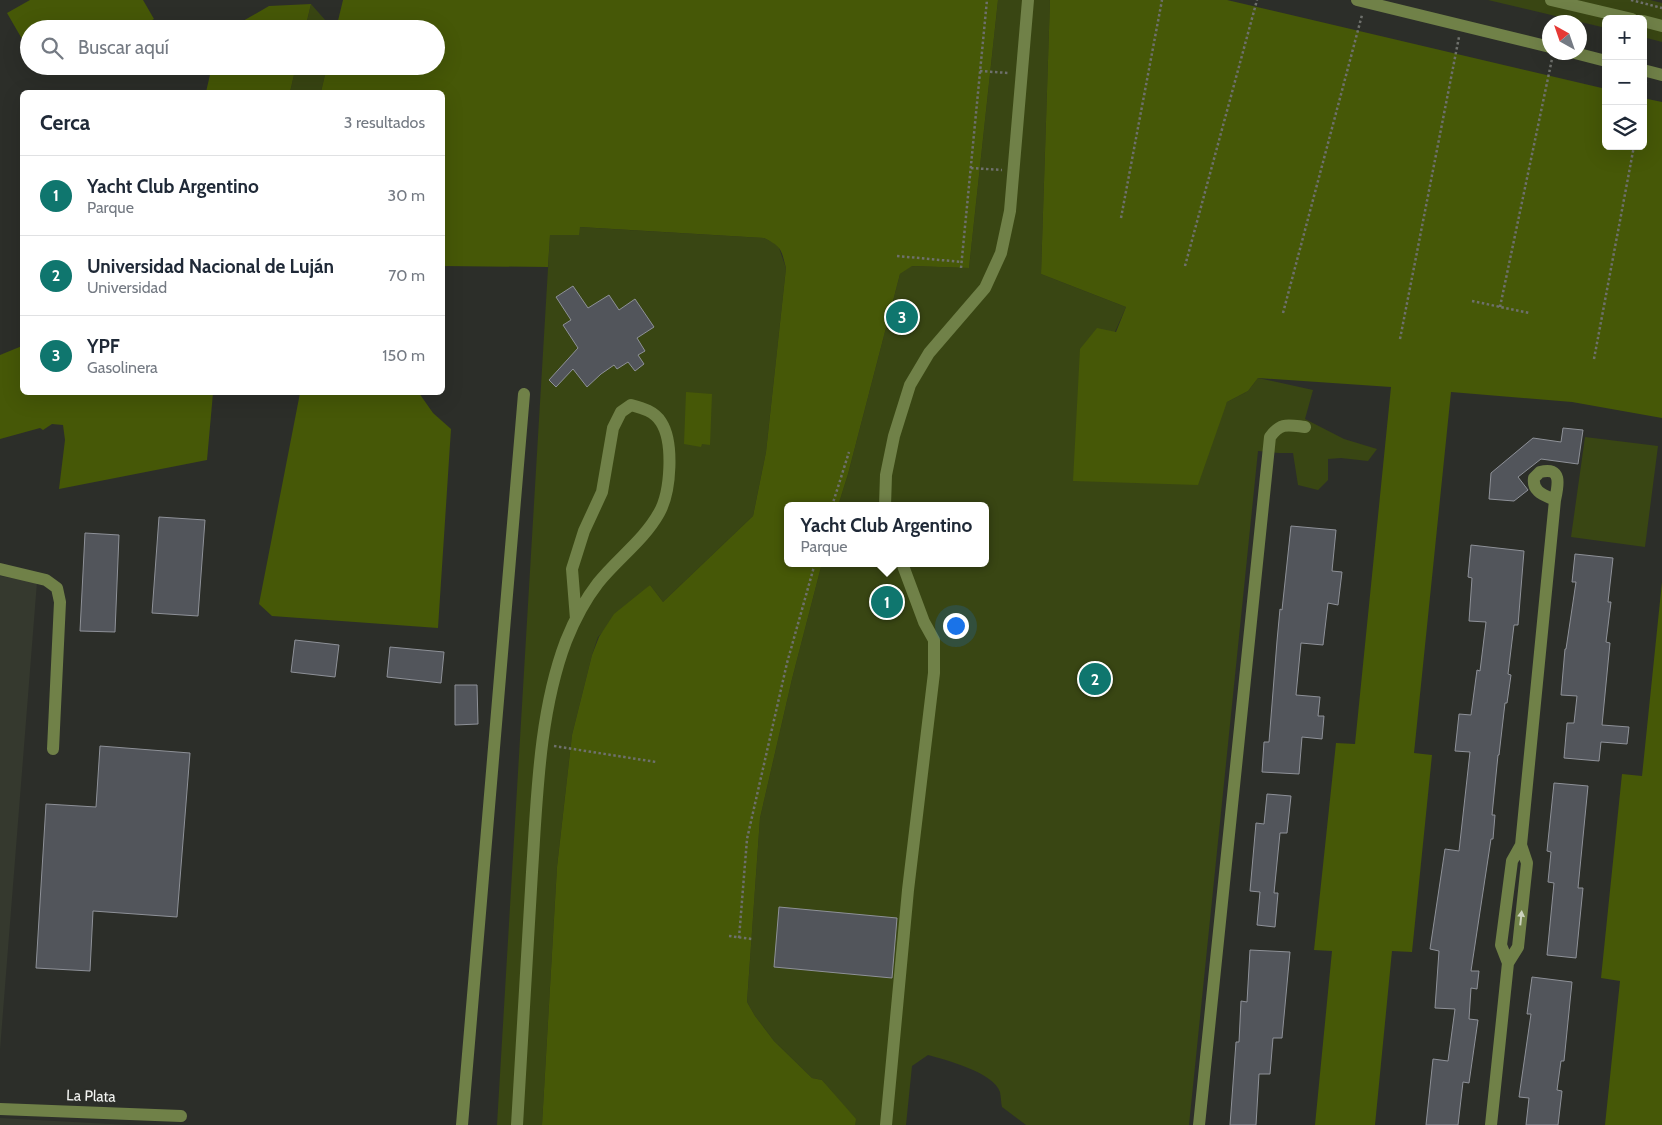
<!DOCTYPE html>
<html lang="es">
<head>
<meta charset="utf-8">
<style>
  body { margin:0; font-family:Cabin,sans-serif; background:#f2f2f3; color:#1f2937 }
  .controls { position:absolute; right:15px; top:15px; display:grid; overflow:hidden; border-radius:8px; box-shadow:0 5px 20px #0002 }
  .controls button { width:45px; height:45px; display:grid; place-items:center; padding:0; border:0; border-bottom:1px solid #e0e1e3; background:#fff; color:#1f2937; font:25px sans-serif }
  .compass { position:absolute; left:1542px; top:15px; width:45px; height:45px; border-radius:50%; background:#fff; box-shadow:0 5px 20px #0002; rotate:320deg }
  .you { position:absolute; left:955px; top:625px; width:18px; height:18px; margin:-12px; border:4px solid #fff; border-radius:50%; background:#1a73e8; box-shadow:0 0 0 8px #1a73e833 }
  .badge { display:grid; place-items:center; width:32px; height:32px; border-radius:50%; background:#0f766e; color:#fff; font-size:16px; font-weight:700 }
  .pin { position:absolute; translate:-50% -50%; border:2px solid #fff; box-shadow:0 1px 5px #0006 }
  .popup { position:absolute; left:784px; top:502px; width:205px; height:65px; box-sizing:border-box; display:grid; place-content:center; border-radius:8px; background:#fff; filter:drop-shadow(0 1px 4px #0005); font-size:16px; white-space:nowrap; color:#747a83 }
  .popup b { font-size:19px; color:#1f2937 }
  .popup::after { content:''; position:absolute; left:50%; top:100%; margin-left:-10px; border:10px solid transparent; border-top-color:#fff }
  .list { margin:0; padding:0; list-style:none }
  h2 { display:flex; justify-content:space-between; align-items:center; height:65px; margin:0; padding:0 20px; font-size:21px }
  h2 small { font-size:16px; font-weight:400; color:#747a83 }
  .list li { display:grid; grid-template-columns:32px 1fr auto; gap:15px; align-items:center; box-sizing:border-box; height:80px; padding:0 20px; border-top:1px solid #e0e1e3 }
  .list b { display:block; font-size:19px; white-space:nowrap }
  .list p { margin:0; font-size:16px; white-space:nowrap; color:#747a83 }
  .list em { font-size:16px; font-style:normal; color:#747a83 }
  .icon { flex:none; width:28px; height:28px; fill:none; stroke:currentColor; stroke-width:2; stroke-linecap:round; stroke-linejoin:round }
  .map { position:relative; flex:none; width:1662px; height:1125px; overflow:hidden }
  .search { position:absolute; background:#fff; box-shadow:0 5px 20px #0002; left:20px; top:20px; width:425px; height:55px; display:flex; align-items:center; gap:12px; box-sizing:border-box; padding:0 18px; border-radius:28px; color:#747a83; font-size:19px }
  .panel { position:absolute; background:#fff; box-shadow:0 5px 20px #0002; left:20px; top:90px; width:425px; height:305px; border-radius:8px }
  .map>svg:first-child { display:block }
  .built { fill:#35392e }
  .green { fill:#394613 }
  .water { fill:#465807 }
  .building { fill:#52555b; stroke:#8e9198 }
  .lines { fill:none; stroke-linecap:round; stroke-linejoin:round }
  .path { stroke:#6e706c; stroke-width:2.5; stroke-dasharray:2.5 2.5; stroke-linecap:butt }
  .minor { stroke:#708148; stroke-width:12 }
  .oneway { fill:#ccd2bf }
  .labels { text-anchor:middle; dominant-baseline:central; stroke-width:4.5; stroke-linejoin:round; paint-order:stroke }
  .street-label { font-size:15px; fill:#f4f5f2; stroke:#2c2e29 }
</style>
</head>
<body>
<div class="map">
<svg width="1662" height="1125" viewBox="0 0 1662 1125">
  <rect width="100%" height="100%" fill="#2c2e29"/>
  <path class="built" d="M0,576L37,582L0,1050Z
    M0,1118L129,1125H0Z"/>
  <path class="green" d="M998,0H1050L1041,274L1126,307L1115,332L1223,410L1227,402L1248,391L1258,378L1313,390L1305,419L1344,439L1377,449L1368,461L1341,458L1328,459V480L1318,490L1298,485L1293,453H1279L1258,451L1189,1125H1026L1002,1107C1001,1103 1001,1097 1000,1092C993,1072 946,1060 928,1055L912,1066L906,1125H855V1119L822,1080L812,1078L774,1041L755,1016L747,1002L760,818L792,679L822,563H986V506H838L848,474L900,274L911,266L969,268Z
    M1488,0H1650L1662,3V42L1643,37V19H1606V28Z
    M311,4L333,29H305Z
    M296,66H327L321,92H290Z
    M579,227L764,238L778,245L786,268L766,452L753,516L663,602L650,585L598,637L592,655L572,735L557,867L542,1125H497L550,235H579Z
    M1585,437L1658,446L1645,547L1571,537Z"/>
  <path class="water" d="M30,0H143L154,19L136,29H99L96,22L84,29H29V51L7,13Z
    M343,0H998L969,268L912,266L900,274L848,474L838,506H788V563H822L792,679L760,818L747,1002L755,1016L774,1041L812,1078L822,1080L856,1119L855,1125H542L557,867L572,735L592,655L599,637L614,614L650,585L663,602L753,516L766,452L786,268C781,249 782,247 764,238L580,227L579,235H550L548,267L443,266L442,92H321L327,66H436V29H336Z
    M1050,0H1227L1606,89V146H1643V98L1662,102V418L1572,402L1451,392L1414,753L1432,755L1412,952L1392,951L1375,1125H1315L1332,951L1314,950L1336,743L1355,744L1391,387L1258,378L1248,391L1227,402L1198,485L1073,481L1080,349L1097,328L1116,332L1126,307L1041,274Z
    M311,4L305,29H229L269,6Z
    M212,66H296L290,92H206Z
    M22,346V392L213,393L207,460L59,489L65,440L63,425L52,424L43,430L40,428L0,439V355Z
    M686,392L712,394L710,445L702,444L701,447L684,444Z
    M300,393H419L433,413L451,429L438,628L272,616L259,604Z
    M1662,582V1125H1605L1620,981L1601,978L1622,774L1642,776Z"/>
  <path class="building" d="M573,286L588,308L609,295L619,310L635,299L654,327L637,338L645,351L638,355L644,364L635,371L628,362L617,369L614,365L601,374L587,387L573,369L556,387L549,380L578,348L563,325L571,320L556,297Z
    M1563,428L1583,430L1578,464L1541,459L1518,477L1528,490L1514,501L1489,499L1491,473L1533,438L1561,442Z
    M159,517L205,520L198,616L152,613Z
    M1291,526L1336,530L1332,571L1342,572L1338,605L1328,603L1323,645L1301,643L1296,695L1320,697L1318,716H1324L1322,739L1302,737L1299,774L1262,772L1264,742H1269L1277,641L1280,609L1282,610Z
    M85,533L119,535L115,632L80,631Z
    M1471,545L1524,551L1518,625H1514L1508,674L1511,675L1507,703H1505L1499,755H1498L1492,815H1495L1493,839H1491L1471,971H1479L1477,989L1471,988L1469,1019L1478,1020L1469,1083L1463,1082L1458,1125H1426L1433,1059L1448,1061L1455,1009L1435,1008L1439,951L1430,949L1445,849L1459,851L1470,752L1455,751L1459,714L1471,715L1477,670L1480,671L1486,622L1469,621L1472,578L1468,577Z
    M1575,554L1613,558L1608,602H1611L1606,642L1610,643L1602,725L1629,727L1627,744L1601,742L1599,761L1564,758L1567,723H1574L1577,696L1561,695L1565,649H1566L1576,582H1572Z
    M295,640L339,645L335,677L291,672Z
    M390,647L444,652L441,683L387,677Z
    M455,685H477L478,724L455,725Z
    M100,746L190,753L177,917L93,911L90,971L36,968L46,804L96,807Z
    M1554,783L1588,786L1578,888H1583L1576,958L1547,955L1554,883L1548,882L1551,852L1547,851Z
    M1267,794L1291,796L1287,833H1280L1274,893H1278L1275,927L1257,925L1260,892L1250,891L1256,823L1264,824Z
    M779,907L897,918L892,978L774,967Z
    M1250,950L1290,952L1282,1038H1273L1270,1074H1259L1256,1125H1230L1236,1042H1239L1241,1001L1247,1002Z
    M1532,977L1572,982L1564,1061H1561L1557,1090L1562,1091L1558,1125H1526L1529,1098L1519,1097L1531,1014H1527Z"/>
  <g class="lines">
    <path class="path" d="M1631,0L1662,8
      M980,71L1008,73
      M1643,98L1646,82
      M971,168L1002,170
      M1121,218L1162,0
      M897,256L962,262
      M1185,266L1257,0
      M961,268L987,0
      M1472,301L1529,313
      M1500,307L1552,59
      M1283,313L1362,15
      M1400,339L1459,37
      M1594,359L1634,146
      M832,506L849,452
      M554,746L656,762
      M729,936L752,939
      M739,938L747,839L787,663L815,563"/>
    <path class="minor" d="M1357,0L1550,47
      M1551,0L1632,19
      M1643,21L1662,26
      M1571,52L1606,61
      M1643,70L1662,75
      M885,506L886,475L894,436L910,385L929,353L985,288L1001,253L1010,211L1028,0
      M0,569L46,580L57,588L60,602L53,749
      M1508,963L1518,947L1527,863L1521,845L1555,500C1558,486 1563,466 1540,472L1534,478C1532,492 1544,495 1555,500
      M0,1109L181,1116
      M462,1125L524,394
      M517,1125C522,1041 527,956 532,872C537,797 539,712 566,641C574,621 584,601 598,583C617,559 644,540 659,513C671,492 674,442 661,422C654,411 642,408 631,405L621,412L613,428L602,492L584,531L572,569L576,619
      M886,1125L908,890L934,673V640L924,622L902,563
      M1199,1125L1270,437C1281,422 1288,425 1305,427
      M1491,1125L1508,963L1501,945L1512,861L1521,845"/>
  </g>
  <defs><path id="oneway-solid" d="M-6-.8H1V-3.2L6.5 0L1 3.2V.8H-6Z" transform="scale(1.25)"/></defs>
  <use class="oneway" href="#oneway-solid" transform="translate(1521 918) rotate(-84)"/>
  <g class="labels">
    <g class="street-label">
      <text transform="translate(91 1096) rotate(2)">La Plata</text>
    </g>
  </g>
</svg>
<div class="controls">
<button>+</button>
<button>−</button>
<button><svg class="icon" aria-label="layers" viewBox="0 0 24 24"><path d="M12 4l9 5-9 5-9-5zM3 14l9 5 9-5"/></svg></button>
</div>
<svg class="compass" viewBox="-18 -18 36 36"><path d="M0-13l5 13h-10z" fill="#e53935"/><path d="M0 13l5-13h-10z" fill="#747a83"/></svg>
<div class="you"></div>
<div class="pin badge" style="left:887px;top:602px">1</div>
<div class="popup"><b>Yacht Club Argentino</b>Parque</div>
<div class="pin badge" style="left:1095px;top:679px">2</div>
<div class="pin badge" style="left:902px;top:317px">3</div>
<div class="search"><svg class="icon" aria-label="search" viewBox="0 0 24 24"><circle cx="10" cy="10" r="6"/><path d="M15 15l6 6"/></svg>Buscar aquí</div>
<section class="panel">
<h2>Cerca<small>3 resultados</small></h2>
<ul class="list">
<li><span class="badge">1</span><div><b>Yacht Club Argentino</b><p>Parque</p></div><em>30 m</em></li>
<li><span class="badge">2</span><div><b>Universidad Nacional de Luján</b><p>Universidad</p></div><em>70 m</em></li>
<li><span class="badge">3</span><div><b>YPF</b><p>Gasolinera</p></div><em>150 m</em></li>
</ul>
</section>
</div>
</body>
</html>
